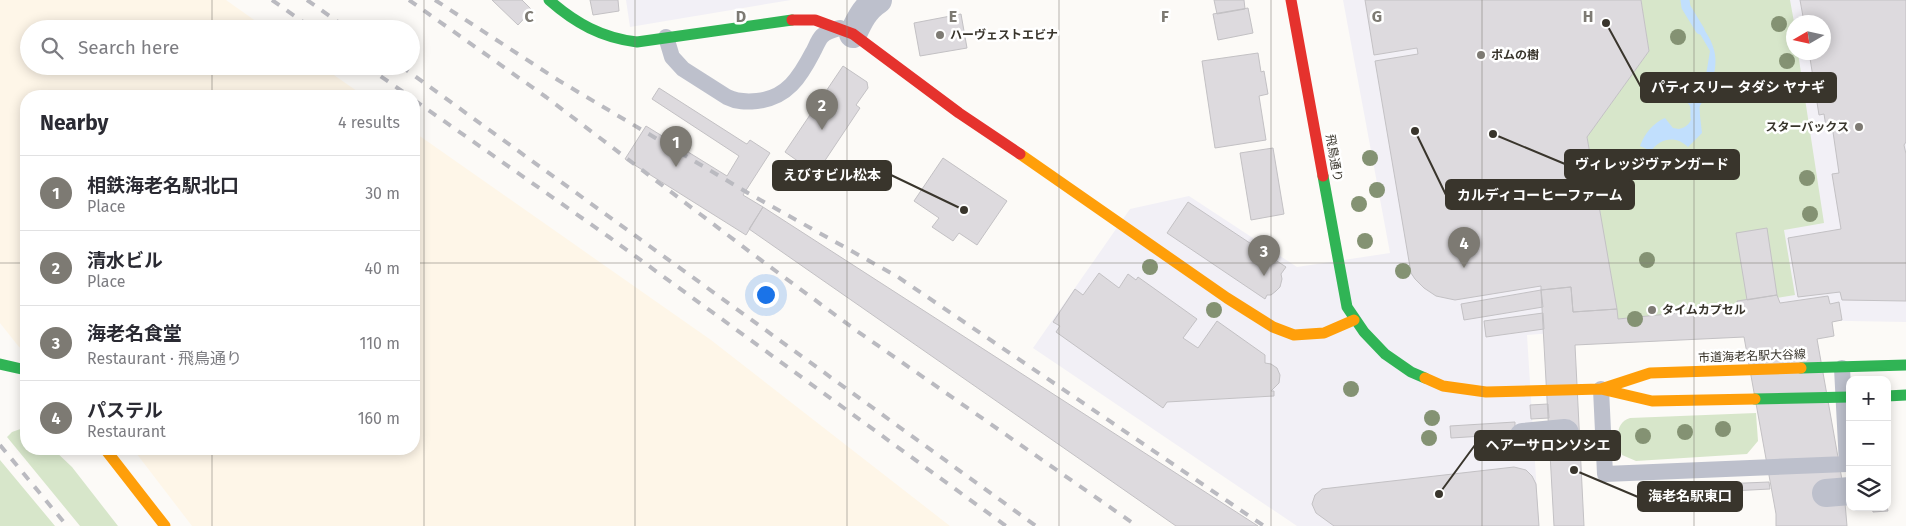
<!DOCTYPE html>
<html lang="en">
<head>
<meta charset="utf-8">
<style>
  body { margin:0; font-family:"Fira Sans","Noto Sans JP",sans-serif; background:#f2f2f3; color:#2b2b33 }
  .controls { position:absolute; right:15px; bottom:15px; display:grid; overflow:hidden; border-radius:10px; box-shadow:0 2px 12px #0003 }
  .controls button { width:45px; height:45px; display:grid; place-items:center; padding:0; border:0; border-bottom:1px solid #e1e1e2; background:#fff; color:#2b2b33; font:25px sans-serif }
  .compass { position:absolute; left:1786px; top:15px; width:45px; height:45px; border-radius:50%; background:#fff; box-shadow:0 2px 12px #0003; rotate:261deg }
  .you { position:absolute; left:765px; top:294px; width:18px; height:18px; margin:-12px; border:4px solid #fff; border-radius:50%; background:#1a73e8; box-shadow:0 0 0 8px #1a73e833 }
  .badge { display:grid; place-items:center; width:32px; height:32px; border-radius:50%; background:#7d7a73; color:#fff; font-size:16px; font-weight:700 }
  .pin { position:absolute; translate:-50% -41px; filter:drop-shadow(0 1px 2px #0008) }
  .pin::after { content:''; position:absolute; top:26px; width:18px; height:15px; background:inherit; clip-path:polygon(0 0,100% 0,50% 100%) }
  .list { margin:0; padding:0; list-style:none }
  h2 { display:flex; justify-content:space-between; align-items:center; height:65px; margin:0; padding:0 20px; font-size:21px }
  h2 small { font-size:16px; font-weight:400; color:#7c7c81 }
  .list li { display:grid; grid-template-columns:32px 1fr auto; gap:15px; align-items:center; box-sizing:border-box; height:75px; padding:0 20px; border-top:1px solid #e1e1e2 }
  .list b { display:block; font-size:19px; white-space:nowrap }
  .list p { margin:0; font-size:16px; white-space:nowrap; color:#7c7c81 }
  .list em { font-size:16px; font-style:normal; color:#7c7c81 }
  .icon { flex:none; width:28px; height:28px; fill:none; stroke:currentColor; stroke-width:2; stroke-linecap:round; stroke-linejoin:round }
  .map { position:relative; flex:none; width:1906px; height:526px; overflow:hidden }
  .search { position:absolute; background:#fff; box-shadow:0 2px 12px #0003; left:20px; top:20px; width:400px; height:55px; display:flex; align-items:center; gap:12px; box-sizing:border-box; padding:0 18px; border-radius:28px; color:#7c7c81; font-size:19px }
  .panel { position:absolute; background:#fff; box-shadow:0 2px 12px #0003; left:20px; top:90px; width:400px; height:365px; border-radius:20px }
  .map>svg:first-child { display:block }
  .commercial { fill:#f2f0f6; fill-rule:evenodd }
  .built { fill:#fef6e8 }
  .green { fill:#d7e6ca }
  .water { fill:#c1dffd }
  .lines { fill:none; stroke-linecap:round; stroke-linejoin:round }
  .stream { stroke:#c1dffd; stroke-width:9 }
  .building { fill:#dddade; stroke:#c3c1c4 }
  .lane { stroke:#bdc0cc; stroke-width:16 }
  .street { stroke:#bdc0cc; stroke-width:28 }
  .fast { stroke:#30b455; stroke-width:11 }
  .slow { stroke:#ff9f0a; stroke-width:11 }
  .jam { stroke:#e5322d; stroke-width:11 }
  .rail { stroke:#babac0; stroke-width:4; stroke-dasharray:9 9; stroke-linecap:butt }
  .tree { fill:#849273 }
  .grid { fill:none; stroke:#7d7a73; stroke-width:1; stroke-opacity:0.55 }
  .poi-dot { fill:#7d7a73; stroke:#fff; stroke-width:2 }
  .labels { text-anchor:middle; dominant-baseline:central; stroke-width:5; stroke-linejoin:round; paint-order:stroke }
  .poi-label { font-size:12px; font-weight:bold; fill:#39352c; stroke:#fff; text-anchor:start }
  .street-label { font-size:12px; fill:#39352c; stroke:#fff }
  .grid-label { font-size:16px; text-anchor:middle; font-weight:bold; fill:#7d7a73; stroke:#fff; stroke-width:5; stroke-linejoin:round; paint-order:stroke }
  .leader { fill:none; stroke:#39352c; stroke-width:2 }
  .callout-dot { fill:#39352c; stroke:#fff; stroke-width:2 }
  .callout { fill:#39352c; stroke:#39352c; stroke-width:2 }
  .callout-label { font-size:14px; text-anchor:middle; font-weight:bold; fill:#fff }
</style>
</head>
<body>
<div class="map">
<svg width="1906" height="526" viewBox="0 0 1906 526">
  <rect width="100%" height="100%" fill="#fcfaf7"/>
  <path class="commercial" d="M626,0H791L630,27Z
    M1343,0H1906V322L1735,319L1527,335L1539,526H1297L1033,348L1130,209L1189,196L1297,267L1390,253ZM1794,22H1824V52H1794Z"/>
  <path class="built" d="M0,0H226L267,29H29V66H321L364,96H26V351L19,347L0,323Z
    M414,132L711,340L950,526H192L133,449H414Z"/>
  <path class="green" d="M1641,0H1790L1794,22V52L1798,53L1824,223L1784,230L1795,295L1679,313L1618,319L1587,137L1649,51Z
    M1756,413L1758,441L1747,454L1636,461L1622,455C1617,441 1614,423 1630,418Z
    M26,427V449H53L72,467L118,526H80L7,437L12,432Z
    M0,460L55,526H0Z"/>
  <path class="water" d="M1697,20C1712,39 1720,54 1713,78C1711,85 1710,91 1706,97L1695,93L1706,75L1710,51L1693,22Z
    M1687,102L1699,107L1702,133L1688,147C1676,135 1660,138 1651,151L1640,146C1645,133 1653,123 1665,118L1673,128L1679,129C1693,126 1696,112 1687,102Z"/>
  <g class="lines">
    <path class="stream" d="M1685,0L1686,7L1700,30
      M1695,117V106L1706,85"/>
  </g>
  <path class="building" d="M492,0H522L532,10L518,25Z
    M590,0H618L619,11L593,15Z
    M1214,0H1244L1245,9L1217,14Z
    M1365,0H1641L1649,51L1587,137L1617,309L1573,312L1571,287L1541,290V286L1455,300L1436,296L1424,288L1415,279L1411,273L1375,61L1418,54L1417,48L1374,55Z
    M1800,0H1906V142L1904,145L1906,154V301L1842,300L1840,292L1798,297L1788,238L1841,229L1832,174L1839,173L1833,132L1827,133L1824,114L1819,115L1809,52H1824V22H1804Z
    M1248,8L1253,33L1218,40L1213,14Z
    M961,14L967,48L920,56L914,23Z
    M1258,53L1261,72L1264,71L1268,94L1259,96L1266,140L1215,148L1202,61Z
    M843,66L867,82L868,88L856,105L860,108L816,174L785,152Z
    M659,88L745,143L747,144L750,140L770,153L743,195L763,207L746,235L625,159L646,126L727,176L739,156L652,99Z
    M1273,148L1284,214L1251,220L1240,153Z
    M943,158L1007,201L977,245L959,233L953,241L932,227L939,218L914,201Z
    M1188,202L1286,267L1281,274L1282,279L1280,287L1276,291L1271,295H1267L1265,299L1167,233Z
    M763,207L1258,526H1176L749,229Z
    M1767,228L1777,295L1747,300L1736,233Z
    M1099,273L1119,288L1128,274L1136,280L1138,277L1197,319L1183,338L1198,348L1217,321L1265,355V363L1271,364L1277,368L1280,375L1279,383L1271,391H1274V396L1167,402L1163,408L1056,332L1060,326L1053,322L1075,289L1083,295Z
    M1571,287L1573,312L1617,309L1618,319L1738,307L1737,301L1777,295L1780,303L1828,296L1830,304L1839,302L1842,320L1832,322L1834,336L1817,339L1844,491L1847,526H1776V514L1744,337L1575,345L1584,526H1554L1541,290Z
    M1541,290L1543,307L1464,320L1461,304Z
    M1543,313L1544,329L1486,337L1484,321Z
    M1548,404L1549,418L1531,419L1530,405Z
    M1515,422V434L1451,438L1450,426Z
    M1514,467L1526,470L1532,476L1536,484L1539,526H1334L1316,513L1312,504L1315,495L1322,489Z
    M1769,482L1770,489L1672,494V486Z
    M1872,507H1887L1888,511L1873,512Z"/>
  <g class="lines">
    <path class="lane" d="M666,37L672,57L683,69L727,97C737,102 746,102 757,101C787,98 800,77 813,52C816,47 818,40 822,36C827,31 833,30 840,28
      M1601,389L1605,474L1847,464L1842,368"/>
    <path class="street" d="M853,34C859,21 865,8 878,0
      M1523,437L1565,433
      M1826,493L1850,491"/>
    <path class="fast" d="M549,0C575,23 602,38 637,42L792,20
      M1323,176L1347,307L1364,332L1385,354L1411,372L1425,378
      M0,364L26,370
      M1801,368L1906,365
      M1887,396L1906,395
      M1755,399L1850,397"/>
    <path class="slow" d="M1020,154L1227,298L1273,327L1294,335L1324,333L1354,320
      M1425,378L1443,386L1486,392L1601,389L1652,401L1755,399
      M1601,389L1650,373L1801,368
      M105,449L165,526"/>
    <path class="jam" d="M1291,0L1323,176
      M792,20H815L853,34L959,113L1020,154"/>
    <path class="rail" d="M272,0L313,29
      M307,0L348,29
      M409,0L546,97L750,252L857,331L1137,526
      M435,0L558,80L748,193L898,277L1264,526
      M366,66L409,96
      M401,66L1036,526
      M414,100L609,237L1006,526
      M0,445L67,526"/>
  </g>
  <g class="tree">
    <circle cx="1779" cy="24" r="8"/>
    <circle cx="1678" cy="37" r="8"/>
    <circle cx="1787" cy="61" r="8"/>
    <circle cx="1791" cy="95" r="8"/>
    <circle cx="1370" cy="158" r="8"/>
    <circle cx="1807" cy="178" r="8"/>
    <circle cx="1377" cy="190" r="8"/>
    <circle cx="1359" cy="204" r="8"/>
    <circle cx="1810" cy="214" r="8"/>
    <circle cx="1365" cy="241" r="8"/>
    <circle cx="1647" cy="260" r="8"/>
    <circle cx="1150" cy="267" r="8"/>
    <circle cx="1403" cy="271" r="8"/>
    <circle cx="1214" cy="310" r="8"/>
    <circle cx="1635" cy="319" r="8"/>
    <circle cx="1351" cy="389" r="8"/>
    <circle cx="1432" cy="418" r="8"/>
    <circle cx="1723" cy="429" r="8"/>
    <circle cx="1685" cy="432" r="8"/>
    <circle cx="1643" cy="436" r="8"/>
    <circle cx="1429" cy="438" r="8"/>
  </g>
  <path class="grid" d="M212,0V29M424,0V526M635,0V526M847,0V526M1059,0V526M1271,0V526M1482,0V526M1694,0V526M212,66V96M0,263H26M414,263H1906M212,449V526"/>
  <g class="poi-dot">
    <circle cx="940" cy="35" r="5"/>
    <circle cx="1481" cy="55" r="5"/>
    <circle cx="1859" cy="127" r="5"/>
    <circle cx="1652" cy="310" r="5"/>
  </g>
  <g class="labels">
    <g class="poi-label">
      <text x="950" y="35">ハーヴェストエビナ</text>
      <text x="1491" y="55">ポムの樹</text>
      <text x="1849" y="127" text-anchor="end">スターバックス</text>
      <text x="1662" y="310">タイムカプセル</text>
    </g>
    <g class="street-label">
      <text transform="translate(1334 158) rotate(80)">飛鳥通り</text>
      <text transform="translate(1752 356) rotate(-2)">市道海老名駅大谷線</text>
    </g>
  </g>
  <g class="grid-label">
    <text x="529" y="22">C</text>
    <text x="741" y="22">D</text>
    <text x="953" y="22">E</text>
    <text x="1165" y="22">F</text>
    <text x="1377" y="22">G</text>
    <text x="1588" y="22">H</text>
  </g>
  <path class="leader" d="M1606 23L1641 87M1493 134L1565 164M964 210L891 175M1415 131L1446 195M1439 494L1475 445M1574 470L1638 497"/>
  <g class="callout-dot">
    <circle cx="1606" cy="23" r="5"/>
    <circle cx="1493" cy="134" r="5"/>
    <circle cx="964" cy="210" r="5"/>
    <circle cx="1415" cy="131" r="5"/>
    <circle cx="1439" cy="494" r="5"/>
    <circle cx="1574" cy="470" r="5"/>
  </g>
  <g class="callout">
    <rect x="1641" y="73" width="195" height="29" rx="5"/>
    <rect x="1565" y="150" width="174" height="29" rx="5"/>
    <rect x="773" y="161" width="118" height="29" rx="5"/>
    <rect x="1446" y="180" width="188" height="29" rx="5"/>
    <rect x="1475" y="431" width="145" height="29" rx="5"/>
    <rect x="1638" y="482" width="104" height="29" rx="5"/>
  </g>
  <g class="callout-label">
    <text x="1738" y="92">パティスリー タダシ ヤナギ</text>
    <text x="1652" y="169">ヴィレッジヴァンガード</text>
    <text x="832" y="180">えびすビル松本</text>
    <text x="1540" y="200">カルディコーヒーファーム</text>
    <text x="1548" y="450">ヘアーサロンソシエ</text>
    <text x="1690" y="501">海老名駅東口</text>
  </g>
</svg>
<div class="controls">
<button>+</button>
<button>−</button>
<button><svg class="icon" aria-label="layers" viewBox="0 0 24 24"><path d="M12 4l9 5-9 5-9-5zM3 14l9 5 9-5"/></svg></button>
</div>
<svg class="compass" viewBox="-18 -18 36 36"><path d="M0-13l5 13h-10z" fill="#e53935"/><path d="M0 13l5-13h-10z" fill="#7c7c81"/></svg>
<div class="you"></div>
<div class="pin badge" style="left:676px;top:167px">1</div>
<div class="pin badge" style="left:822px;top:130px">2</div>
<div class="pin badge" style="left:1264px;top:276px">3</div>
<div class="pin badge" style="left:1464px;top:268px">4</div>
<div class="search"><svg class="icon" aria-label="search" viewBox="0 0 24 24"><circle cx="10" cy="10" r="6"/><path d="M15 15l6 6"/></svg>Search here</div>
<section class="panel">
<h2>Nearby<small>4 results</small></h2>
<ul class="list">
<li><span class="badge">1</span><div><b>相鉄海老名駅北口</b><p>Place</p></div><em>30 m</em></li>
<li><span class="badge">2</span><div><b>清水ビル</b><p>Place</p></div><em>40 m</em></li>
<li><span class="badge">3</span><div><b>海老名食堂</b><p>Restaurant · 飛鳥通り</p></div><em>110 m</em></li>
<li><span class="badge">4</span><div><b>パステル</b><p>Restaurant</p></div><em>160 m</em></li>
</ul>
</section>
</div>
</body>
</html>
